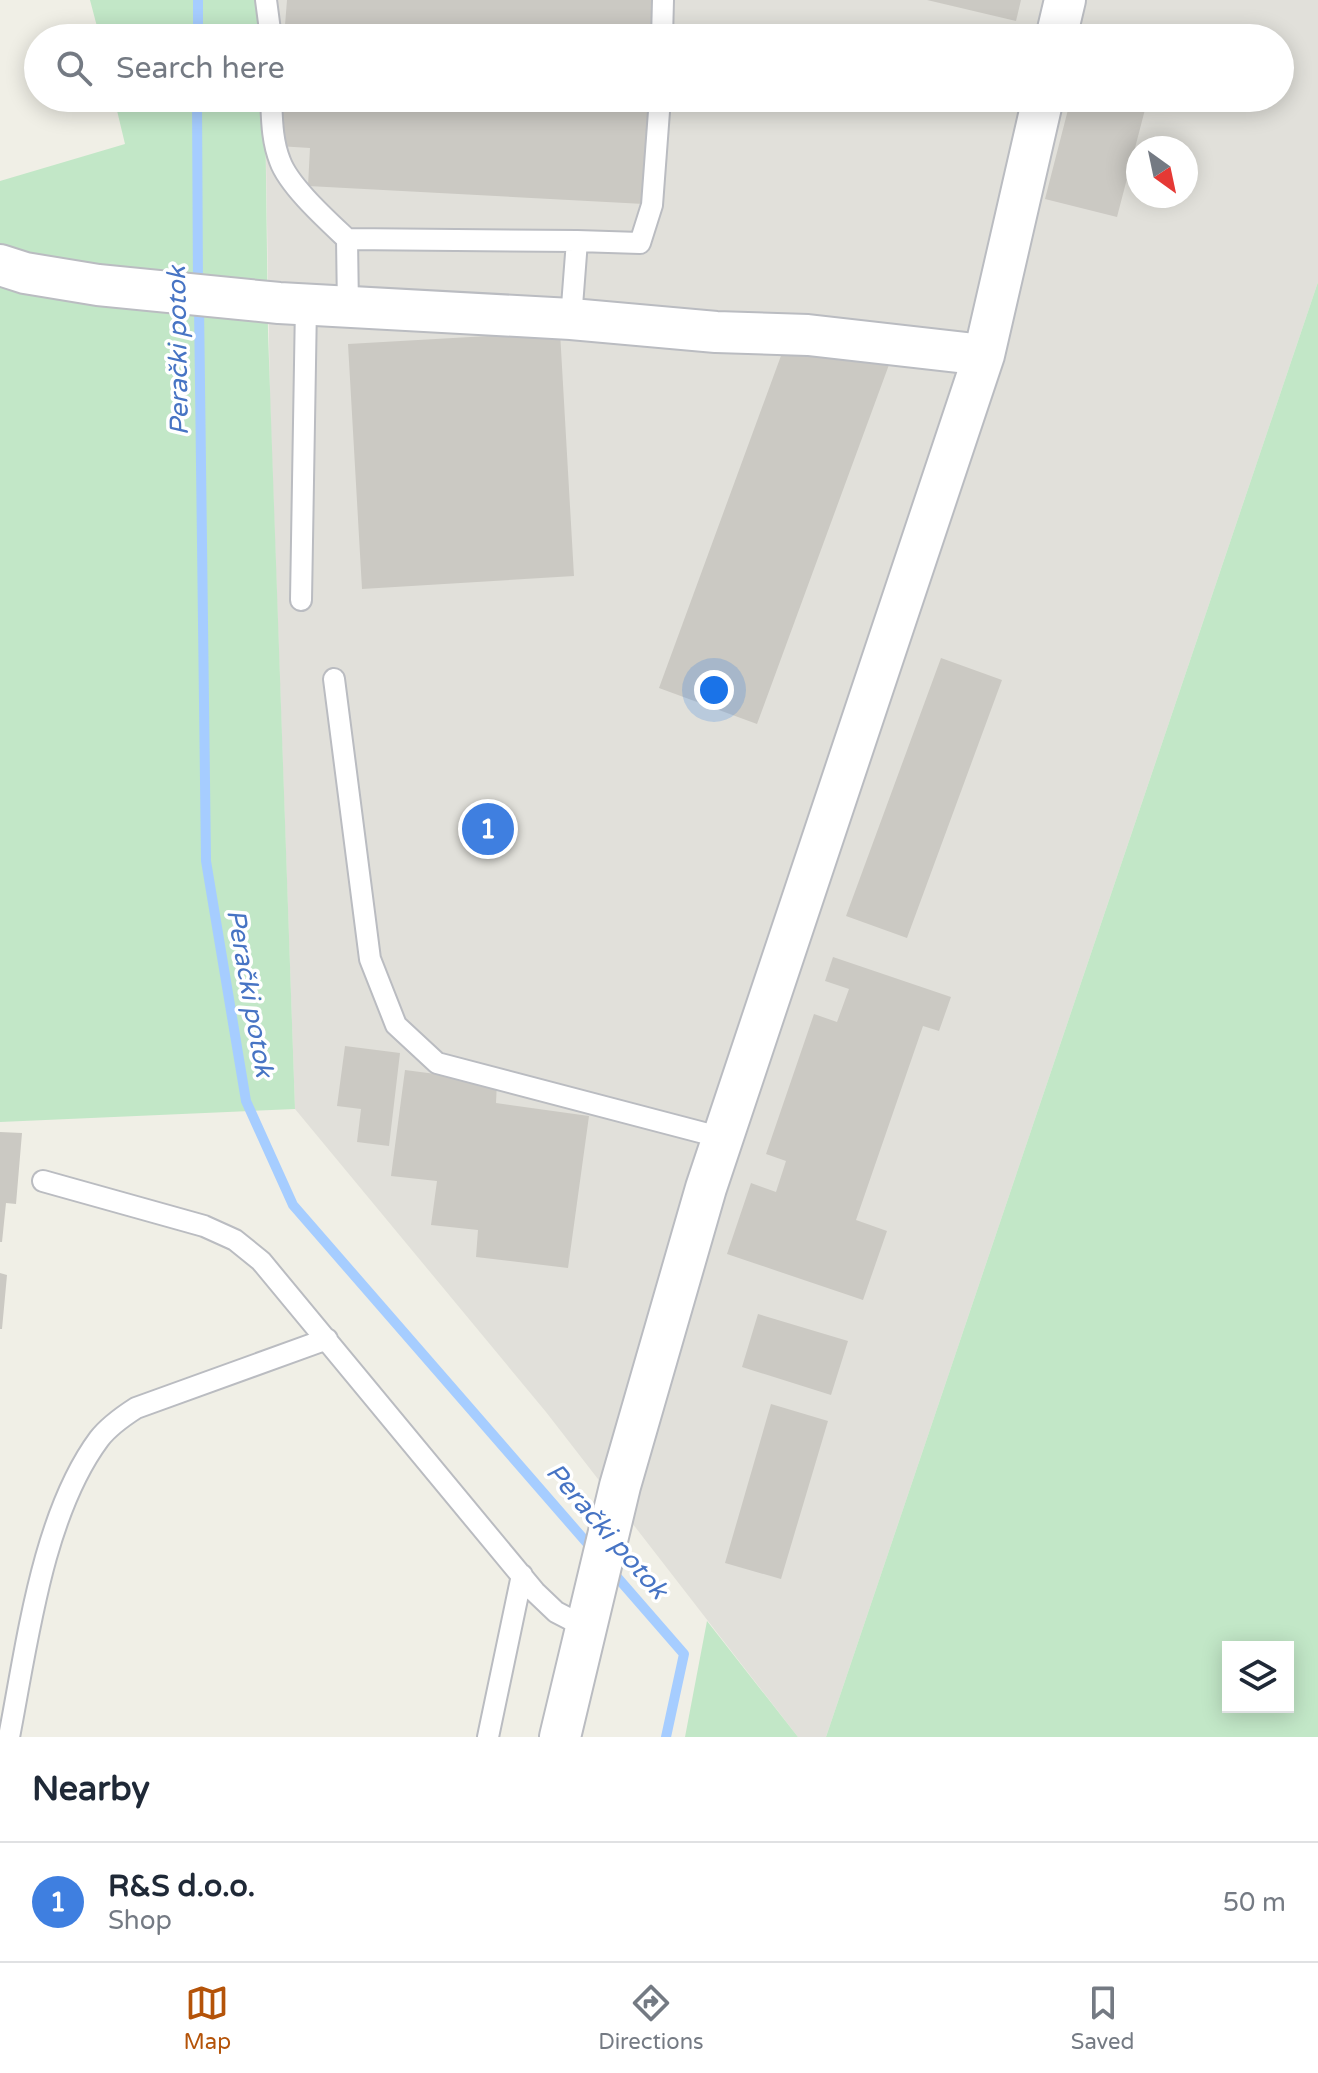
<!DOCTYPE html>
<html lang="en">
<head>
<meta charset="utf-8">
<style>
  body { margin:0; font-family:"Varela Round",sans-serif; background:#f2f2f3; color:#1f2937 }
  .controls { position:absolute; right:24px; bottom:24px; display:grid; overflow:hidden; border-radius:0px; box-shadow:0 4px 20px #0003 }
  .controls button { width:72px; height:72px; display:grid; place-items:center; padding:0; border:0; border-bottom:2px solid #e0e1e3; background:#fff; color:#1f2937; font:40px sans-serif }
  .compass { position:absolute; left:1126px; top:136px; width:72px; height:72px; border-radius:50%; background:#fff; box-shadow:0 4px 20px #0003; rotate:147deg }
  .you { position:absolute; left:714px; top:690px; width:28px; height:28px; margin:-20px; border:6px solid #fff; border-radius:50%; background:#1a73e8; box-shadow:0 0 0 12px #1a73e833 }
  .badge { display:grid; place-items:center; width:52px; height:52px; border-radius:50%; background:#b45309; color:#fff; font-size:26px; font-weight:700 }
  .pin { position:absolute; translate:-50% -50%; border:4px solid #fff; box-shadow:0 2px 8px #0006 }
  .list { margin:0; padding:0; list-style:none }
  h2 { display:flex; justify-content:space-between; align-items:center; height:104px; margin:0; padding:0 32px; font-size:34px }
  h2 small { font-size:26px; font-weight:400; color:#747a83 }
  .list li { display:grid; grid-template-columns:52px 1fr auto; gap:24px; align-items:center; box-sizing:border-box; height:120px; padding:0 32px; border-top:2px solid #e0e1e3 }
  .list b { display:block; font-size:30px; white-space:nowrap }
  .list p { margin:0; font-size:26px; white-space:nowrap; color:#747a83 }
  .list em { font-size:26px; font-style:normal; color:#747a83 }
  .icon { flex:none; width:44px; height:44px; fill:none; stroke:currentColor; stroke-width:2; stroke-linecap:round; stroke-linejoin:round }
  .map { position:relative; flex:none; width:1318px; height:1737px; overflow:hidden }
  .search { position:absolute; background:#fff; box-shadow:0 4px 20px #0003; left:24px; right:24px; top:24px; height:88px; display:flex; align-items:center; gap:20px; box-sizing:border-box; padding:0 28px; border-radius:44px; color:#747a83; font-size:30px }
  .sheet { height:224px; background:#fff }
  nav { display:flex; justify-content:space-around; align-items:center; box-sizing:border-box; height:112px; border-top:2px solid #e0e1e3; background:#fff; font-size:22px; color:#747a83 }
  nav a { display:grid; justify-items:center; gap:4px }
  nav .on { color:#b45309 }
  .map>svg:first-child { display:block }
  .industrial { fill:#e1e0da; fill-rule:evenodd }
  .green { fill:#c2e7c7; fill-rule:evenodd }
  .lines { fill:none; stroke-linecap:round; stroke-linejoin:round }
  .stream { stroke:#a6cdff; stroke-width:10 }
  .building { fill:#cbc9c3 }
  .service-casing { stroke:#babcc1; stroke-width:24 }
  .minor-casing { stroke:#babcc1; stroke-width:44 }
  .service { stroke:#fff; stroke-width:20 }
  .minor { stroke:#fff; stroke-width:40 }
  .labels { text-anchor:middle; dominant-baseline:central; stroke-width:7; stroke-linejoin:round; paint-order:stroke }
  .water-label { font-size:26px; font-style:italic; fill:#4774c4; stroke:#fff }
</style>
</head>
<body>
<div class="map">
<svg width="1318" height="1737" viewBox="0 0 1318 1737">
  <rect width="100%" height="100%" fill="#f0efe6"/>
  <path class="industrial" d="M263,0H1318V282L826,1737H798L546,1412L295,1109L270,401L265,98H1280V38H264ZM1138,148H1186V196H1138Z"/>
  <path class="green" d="M90,0H263L264,38H100Z
    M114,98H265L268,332L295,1109L0,1122V181L125,144Z
    M1318,282V1737H826ZM1288,1647V1707H1228V1647Z
    M707,1621L798,1737H685Z"/>
  <g class="lines">
    <path class="stream" d="M198,38V0
      M197,98L198,289
      M199,305L206,861L246,1101L293,1205L594,1551
      M610,1569L684,1654L666,1737"/>
  </g>
  <path class="building" d="M287,0H657L654,38H284Z
    M927,0H1021L1016,21Z
    M281,98H651L644,204L308,186L310,148L278,146Z
    M1071,98H1148L1117,217L1045,199Z
    M560,332L574,576L362,589L348,344Z
    M782,353L890,362L757,724L659,688Z
    M941,658L1002,680L907,938L846,916Z
    M833,957L951,997L939,1031L923,1026L856,1220L887,1231L863,1300L727,1254L751,1183L776,1192L786,1161L766,1154L814,1014L837,1022L849,989L825,981Z
    M345,1046L400,1053L389,1146L357,1142L361,1109L337,1106Z
    M405,1070L497,1082L496,1103L589,1116L568,1268L476,1257L478,1230L431,1225L437,1181L391,1176Z
    M0,1132L22,1133L16,1204L6,1203L2,1242H0Z
    M0,1273L7,1275L2,1329H0Z
    M758,1314L848,1341L831,1395L742,1367Z
    M771,1404L828,1421L781,1579L725,1563Z"/>
  <g class="lines">
    <defs>
      <path id="service" d="M266,0L271,38
        M662,38L663,0
        M271,98C272,120 272,141 280,161C289,186 327,220 347,239L348,308
        M347,239L577,241
        M571,319L577,241L640,243L652,205L660,98
        M301,600L306,305
        M334,679L370,959L396,1025L437,1063L723,1138
        M43,1181L204,1226L235,1240L261,1261L535,1592L556,1612L585,1627
        M9,1737C27,1645 42,1516 99,1439C109,1426 122,1417 136,1408L327,1339
        M488,1737L522,1575"/>
      <path id="minor" d="M1056,38L1065,0
        M0,265L25,273L98,285L279,303L571,319L716,332L808,335L984,355
        M560,1737L620,1486L706,1188L984,355L1043,98"/>
    </defs>
    <use href="#service" class="service-casing"/>
    <use href="#minor" class="minor-casing"/>
    <use href="#service" class="service"/>
    <use href="#minor" class="minor"/>
  </g>
  <g class="labels">
    <g class="water-label">
      <text transform="translate(178 351) rotate(-91)">Perački potok</text>
      <text transform="translate(250 993) rotate(80)">Perački potok</text>
      <text transform="translate(607 1531) rotate(49)">Perački potok</text>
    </g>
  </g>
</svg>
<div class="controls">
<button><svg class="icon" aria-label="layers" viewBox="0 0 24 24"><path d="M12 4l9 5-9 5-9-5zM3 14l9 5 9-5"/></svg></button>
</div>
<svg class="compass" viewBox="-18 -18 36 36"><path d="M0-13l5 13h-10z" fill="#e53935"/><path d="M0 13l5-13h-10z" fill="#747a83"/></svg>
<div class="you"></div>
<div class="pin badge" style="left:488px;top:829px;background:#3f7fe0">1</div>
<div class="search"><svg class="icon" aria-label="search" viewBox="0 0 24 24"><circle cx="10" cy="10" r="6"/><path d="M15 15l6 6"/></svg>Search here</div>
</div>
<section class="sheet">
<h2>Nearby<small></small></h2>
<ul class="list">
<li><span class="badge" style="background:#3f7fe0">1</span><div><b>R&amp;S d.o.o.</b><p>Shop</p></div><em>50 m</em></li>
</ul>
</section>
<nav>
<a class="on"><svg class="icon" aria-label="map" viewBox="0 0 24 24"><path d="M3 6l6-2 6 2 6-2v14l-6 2-6-2-6 2zM9 4v14M15 6v14"/></svg>Map</a>
<a><svg class="icon" aria-label="directions" viewBox="0 0 24 24"><path d="M12 3l9 9-9 9-9-9zM9 14v-3h6M13 9l2 2-2 2"/></svg>Directions</a>
<a><svg class="icon" aria-label="saved" viewBox="0 0 24 24"><path d="M7 4h10v16l-5-4-5 4z"/></svg>Saved</a>
</nav>
</body>
</html>
